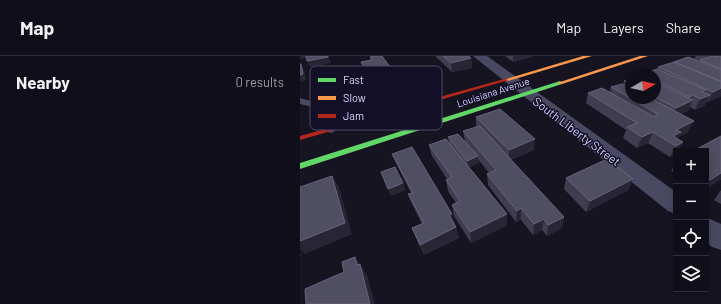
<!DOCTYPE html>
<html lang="en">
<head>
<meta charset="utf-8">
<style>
  body { margin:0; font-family:Barlow,sans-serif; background:#191822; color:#f1f3f6 }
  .controls { position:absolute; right:12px; bottom:12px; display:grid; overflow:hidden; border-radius:0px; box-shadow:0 2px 10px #0003 }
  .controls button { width:36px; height:36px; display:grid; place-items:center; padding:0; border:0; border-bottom:1px solid #302f38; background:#100f19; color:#f1f3f6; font:20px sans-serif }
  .compass { position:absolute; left:325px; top:12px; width:36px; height:36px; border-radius:50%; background:#100f19; box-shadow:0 2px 10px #0003; rotate:81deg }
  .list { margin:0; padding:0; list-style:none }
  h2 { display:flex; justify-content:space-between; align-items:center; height:52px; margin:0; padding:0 16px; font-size:17px }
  h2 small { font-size:13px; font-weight:400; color:#9c9ca2 }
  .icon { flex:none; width:22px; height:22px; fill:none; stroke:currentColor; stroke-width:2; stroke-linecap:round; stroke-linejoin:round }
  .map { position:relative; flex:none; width:421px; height:248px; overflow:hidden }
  header { display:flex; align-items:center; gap:24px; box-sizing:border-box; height:56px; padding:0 20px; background:#100f19; border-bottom:1px solid #302f38 }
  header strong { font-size:19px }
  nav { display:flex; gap:22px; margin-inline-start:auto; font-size:14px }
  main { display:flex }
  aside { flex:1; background:#100f19 }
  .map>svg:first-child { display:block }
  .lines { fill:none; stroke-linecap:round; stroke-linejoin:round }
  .lane { fill:#4a4962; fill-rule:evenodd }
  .street { fill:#4a4962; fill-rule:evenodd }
  .fast { fill:#63d668; fill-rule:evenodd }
  .slow { fill:#ff974d; fill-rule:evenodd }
  .jam { fill:#b3261e; fill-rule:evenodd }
  .wall { fill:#403d50 }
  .shaded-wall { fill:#282635 }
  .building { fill:#504e63; stroke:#66637b }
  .labels { text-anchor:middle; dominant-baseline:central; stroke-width:3; stroke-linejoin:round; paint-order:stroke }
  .far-street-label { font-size:10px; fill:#d9d4ff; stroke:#130f26 }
  .street-label { font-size:12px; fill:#d9d4ff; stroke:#130f26 }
  .key { fill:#130f26; stroke:#4e4a67; stroke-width:1 }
  .key-label { font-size:11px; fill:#d9d4ff }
</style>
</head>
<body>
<header>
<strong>Map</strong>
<nav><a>Map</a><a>Layers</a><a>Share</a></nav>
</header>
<main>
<aside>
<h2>Nearby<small>0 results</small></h2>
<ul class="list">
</ul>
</aside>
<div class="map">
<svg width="421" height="248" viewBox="0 0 421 248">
  <rect width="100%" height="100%" fill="#161421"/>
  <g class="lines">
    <path class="lane" d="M0,42L25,49L35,74L34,76L30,77L25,74L18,52L0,48Z"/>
    <path class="street" d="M173,0H187L376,136V158L368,155Z
      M406,161L421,168V194L412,191L406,186Z"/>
    <path class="fast" d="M260,25L263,27L262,28L0,113V107Z"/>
    <path class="slow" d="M283,0H292L208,25L203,24Z
      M340,0H348L262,28L257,27Z"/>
    <path class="jam" d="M204,23L209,24L0,84V80Z"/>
  </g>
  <path class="wall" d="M136,0H168L171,2L172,12L152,16L136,1Z
    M205,0H232V1L213,6Z
    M396,0H421V40L407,46H406L404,50L395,54L390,51L388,55L381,58L388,76L378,81L377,83L383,86L378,95H376V98L370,101L348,87L337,92L323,82L326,74L286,47L288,37L310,36L311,31L323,28L324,25L331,22V42H355V18L358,11L374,7V6L399,5H400L394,3Z
    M70,1L102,33L79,39L65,16L61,6L71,4Z
    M176,61L234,94L211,104L264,161L262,172L247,180L242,174L233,179L221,164L216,166L188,129L187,118L189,117L178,103L179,107L169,111L207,169L171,187L154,160L152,149L156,147L148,135L146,124L147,123L132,100L129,89L149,86L148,81L165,85L163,75L176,71Z
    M421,80V123L406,133V95Z
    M92,98L155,169L159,182L124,199L112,172L122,168L113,150L108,138L111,137L97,109Z
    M376,106V118L371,115Z
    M266,122L333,123L328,134L286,156L264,133Z
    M421,134V148L414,144Z"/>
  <path class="shaded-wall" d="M0,0H6L7,2L0,3Z
    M28,0L31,7L10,11L7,5Z
    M213,0H232V1L213,6Z
    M171,2L172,12L152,16L151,7Z
    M1,8L4,14L6,24L0,25Z
    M99,23L102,33L79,39L75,29Z
    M421,32V40L407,46L413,36Z
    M406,34L401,43L410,39L404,50L395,54L400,43L402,36Z
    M393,39L390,46L393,44L388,55L371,63L376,52L387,47L390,41Z
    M394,65L388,76L378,81L375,88L370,86L376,74Z
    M353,76L348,87L337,92L342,81Z
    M235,83L234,94L209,105V94Z
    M383,86L378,95H376V98L370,101L376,90Z
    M178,100L179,107L168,112L167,105Z
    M421,117V123L406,133V130L410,124Z
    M32,120L39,131L52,178L5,198L0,193L1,200L0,201V185Z
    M333,123L328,134L286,156L290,145Z
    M103,127L106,134L91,140L88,133Z
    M221,152V164L216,166L217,155Z
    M152,158L155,169L149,159Z
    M207,158V169L171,187L170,176Z
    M264,161L262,172L247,180L248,169Z
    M244,163L242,174L233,179L234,168Z
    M156,171L159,182L124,199L120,189Z
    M55,201L67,219L75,248H70L57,209Z"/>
  <path class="building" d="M6,0H28V1L7,5Z
    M75,0H82L99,23L75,29L61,6L72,4L70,1Z
    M143,0H168L171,2L151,7Z
    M413,0L418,1L416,0H421V13L400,4Z
    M388,1L421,14V25L374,6Z
    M374,6L421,26V32L413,36L358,11Z
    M0,8H1L3,18L0,19Z
    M357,13L406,34L402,36L410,39L400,43L393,39L390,41L355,24V18H342Z
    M331,22V29L324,25Z
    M355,26L393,44L376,52L355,41Z
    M322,28L331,32V42H350L394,65L376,74L381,76L373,80L383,86L376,90L353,76L342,81L327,71L337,67L288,37L302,32L354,61L358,58L311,31Z
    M200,53L235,83L209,94L176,61Z
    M180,70L264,161L248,169L244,163L234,168L221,152L217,155L187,118L196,114L163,75Z
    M158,78L178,100L167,105L148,81Z
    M421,80V117L410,124L406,121V95H393Z
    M146,83L207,158L170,176L152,149L160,145L146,124L152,121L129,89Z
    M112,91L152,158L149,159L156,171L120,189L112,172L124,167L108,138L113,137L92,98Z
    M307,103L333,123L290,145L266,122Z
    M95,111L103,127L88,133L81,116Z
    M32,120L45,167L0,185V131Z
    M55,201L57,209L60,208L70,248H6L5,233L44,216L42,206Z"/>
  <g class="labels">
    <g class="far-street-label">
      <text transform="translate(193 36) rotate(-18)">Louisiana Avenue</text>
    </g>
    <g class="street-label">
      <text transform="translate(277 75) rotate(37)">South Liberty Street</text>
    </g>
  </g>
  <rect x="10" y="10" width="132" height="64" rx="6" class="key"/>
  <rect x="18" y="22" width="18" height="4" fill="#63d668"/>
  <rect x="18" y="40" width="18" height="4" fill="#ff974d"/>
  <rect x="18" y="58" width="18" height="4" fill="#b3261e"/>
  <g class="key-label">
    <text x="43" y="28">Fast</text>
    <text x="43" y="46">Slow</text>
    <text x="43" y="64">Jam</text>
  </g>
</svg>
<div class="controls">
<button>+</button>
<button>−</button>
<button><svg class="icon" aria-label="locate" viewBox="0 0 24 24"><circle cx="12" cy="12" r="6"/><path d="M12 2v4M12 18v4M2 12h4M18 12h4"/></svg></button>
<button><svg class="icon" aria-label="layers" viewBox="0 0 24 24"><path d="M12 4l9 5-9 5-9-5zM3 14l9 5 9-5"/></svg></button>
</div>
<svg class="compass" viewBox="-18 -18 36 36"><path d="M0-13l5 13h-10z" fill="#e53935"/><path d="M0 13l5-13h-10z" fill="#9c9ca2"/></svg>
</div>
</main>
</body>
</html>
